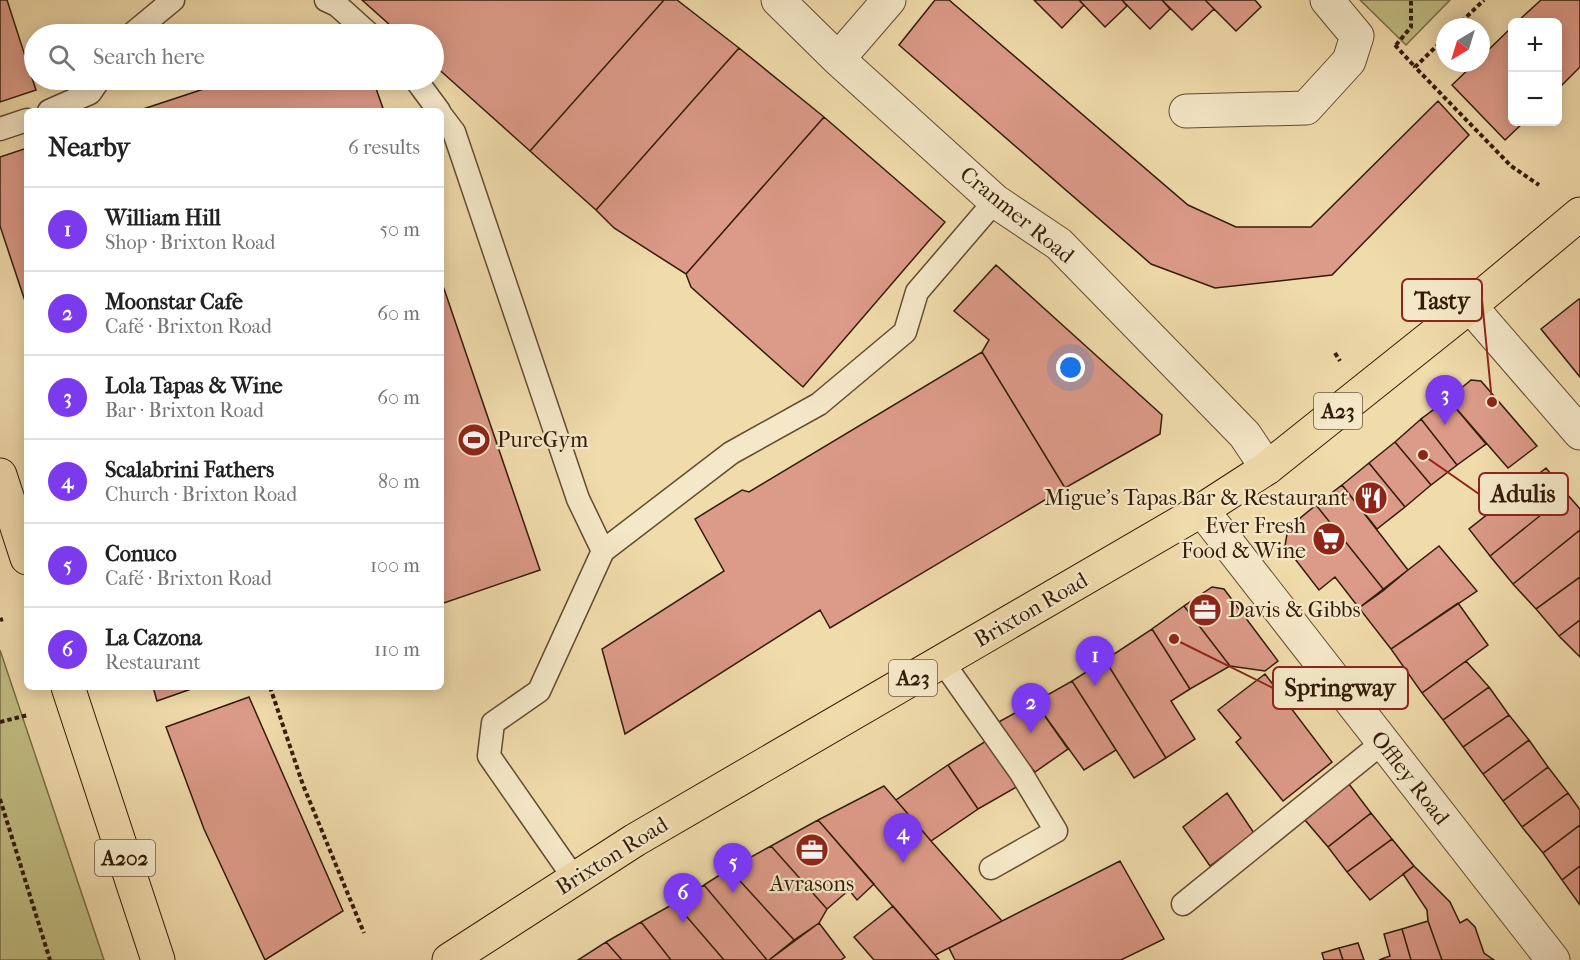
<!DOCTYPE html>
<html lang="en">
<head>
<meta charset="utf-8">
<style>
  body { margin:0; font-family:"IM FELL French Canon",serif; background:#f2f2f2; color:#222 }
  .controls { position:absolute; right:18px; top:18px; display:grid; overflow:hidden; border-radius:9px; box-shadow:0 3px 15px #0003 }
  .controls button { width:54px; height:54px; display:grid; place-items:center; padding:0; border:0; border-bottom:2px solid #e0e0e0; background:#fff; color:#222; font:30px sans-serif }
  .compass { position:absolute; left:1436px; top:18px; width:54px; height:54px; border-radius:50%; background:#fff; box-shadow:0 3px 15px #0003; rotate:218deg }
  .you { position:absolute; left:1071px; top:368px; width:21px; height:21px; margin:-15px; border:4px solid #fff; border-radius:50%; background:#1a73e8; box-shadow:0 0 0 9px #1a73e833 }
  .badge { display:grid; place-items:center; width:39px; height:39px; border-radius:50%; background:#7c3aed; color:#fff; font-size:20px; font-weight:700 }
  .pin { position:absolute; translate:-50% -50px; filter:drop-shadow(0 2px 3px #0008) }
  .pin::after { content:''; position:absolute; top:32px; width:21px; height:18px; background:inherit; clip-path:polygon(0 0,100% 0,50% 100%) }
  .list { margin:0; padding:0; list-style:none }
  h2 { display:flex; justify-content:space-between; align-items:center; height:78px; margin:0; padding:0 24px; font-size:26px }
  h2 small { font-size:20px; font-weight:400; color:#767676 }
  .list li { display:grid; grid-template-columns:39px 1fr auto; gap:18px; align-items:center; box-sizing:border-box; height:84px; padding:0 24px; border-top:2px solid #e0e0e0 }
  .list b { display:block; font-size:22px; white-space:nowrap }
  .list p { margin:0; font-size:20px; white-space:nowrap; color:#767676 }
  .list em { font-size:20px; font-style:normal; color:#767676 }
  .icon { flex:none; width:33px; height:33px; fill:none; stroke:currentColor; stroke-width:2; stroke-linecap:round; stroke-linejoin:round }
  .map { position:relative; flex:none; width:1580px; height:960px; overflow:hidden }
  .search { position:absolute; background:#fff; box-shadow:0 3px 15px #0003; left:24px; top:24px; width:420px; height:66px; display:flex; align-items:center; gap:15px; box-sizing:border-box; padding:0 21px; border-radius:33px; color:#767676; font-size:22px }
  .panel { position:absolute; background:#fff; box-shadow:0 3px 15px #0003; left:24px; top:108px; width:420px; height:582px; border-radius:9px }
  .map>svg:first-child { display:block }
  .green { fill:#c1be84; stroke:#7a6d46; stroke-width:1.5 }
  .building { fill:#dc9a88; stroke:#331c08; stroke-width:1.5 }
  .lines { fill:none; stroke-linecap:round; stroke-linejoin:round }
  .lane-casing { stroke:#624c31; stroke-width:25 }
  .street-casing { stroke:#624c31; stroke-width:35 }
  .highway-casing { stroke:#331c08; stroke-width:35 }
  .path { stroke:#331c08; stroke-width:4; stroke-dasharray:4.5 3; stroke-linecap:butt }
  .lane { stroke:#f5e8c8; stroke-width:22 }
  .street { stroke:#f5e8c8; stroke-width:33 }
  .highway { stroke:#f0dbab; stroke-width:33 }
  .labels { text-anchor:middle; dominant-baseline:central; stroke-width:4.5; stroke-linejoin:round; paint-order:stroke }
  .shield { fill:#f5e8c8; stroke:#6d5942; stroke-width:1.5 }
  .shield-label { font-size:21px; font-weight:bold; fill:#331c08 }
  .street-label { font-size:22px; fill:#331c08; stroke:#f5e8c8 }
  .poi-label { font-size:22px; fill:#331c08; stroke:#f5e8c8; text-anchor:start }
  .leader { fill:none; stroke:#8f2418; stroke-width:2 }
  .callout-dot { fill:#8f2418; stroke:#f5e8c8; stroke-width:2 }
  .callout { fill:#f5e8c8; stroke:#8f2418; stroke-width:2 }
  .callout-label { font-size:24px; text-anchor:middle; font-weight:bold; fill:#331c08 }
</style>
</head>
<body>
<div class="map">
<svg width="1580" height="960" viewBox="0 0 1580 960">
  <rect width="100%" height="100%" fill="#f0dbab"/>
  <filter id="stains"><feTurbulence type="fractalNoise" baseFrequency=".00333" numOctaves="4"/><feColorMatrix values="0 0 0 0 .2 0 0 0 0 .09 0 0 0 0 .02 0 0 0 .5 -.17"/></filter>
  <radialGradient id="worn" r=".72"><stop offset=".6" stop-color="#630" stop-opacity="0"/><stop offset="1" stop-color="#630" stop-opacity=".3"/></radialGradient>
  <path class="green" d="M1360,0H1450L1406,45Z
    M0,650L100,948L104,960H0Z"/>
  <path class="building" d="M0,0H7L36,90L0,102Z
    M362,0H664L530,151L434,65V34H400Z
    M664,0H677L739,48L596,210L530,151Z
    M935,0H949L1188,205L1236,227H1311L1438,101L1469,135L1332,275L1215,288L1151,264L899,45Z
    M1034,0H1079L1084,5L1062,28Z
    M1079,0H1122L1127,6L1105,27Z
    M1122,0H1162L1170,9L1150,29Z
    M1162,0H1205L1214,9L1192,30Z
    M1205,0H1255L1261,7L1236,31Z
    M1541,0H1580V67L1558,89V22H1517Z
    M1512,27V122H1524L1505,140L1452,85L1475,63H1481V57Z
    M739,48L824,117L686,274L614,228L596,210Z
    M231,80H373L384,111H137Z
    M824,117L945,222L803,387L691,287L686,274Z
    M27,148V307L0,226V157Z
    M996,265L1162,415L1160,434L1065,488L982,352L989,340L954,311Z
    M441,280L540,570L441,604Z
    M1579,299L1580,300V377L1541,329Z
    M982,352L1065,488L830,628L820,610L625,734L602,649L724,571L695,519L742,490L749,492Z
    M1471,380L1481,381L1537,446L1508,468L1448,399Z
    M1448,399L1486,444L1457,465L1421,419Z
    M1421,419L1457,465L1431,485L1395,442Z
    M1395,442L1431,485L1405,507L1369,463Z
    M1369,463L1405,507L1377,529L1342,485Z
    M1546,468L1567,494L1490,556L1469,529Z
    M1342,485L1408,570L1384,590L1316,505Z
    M1567,494L1580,509V530L1513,584L1490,556Z
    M1316,505L1384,590L1359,608L1335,577L1319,590L1285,546L1288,528Z
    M1580,530V577L1536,609L1513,584Z
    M1439,546L1477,591L1391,649L1359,608Z
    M1580,577V620L1559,636L1536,609Z
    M1212,587L1224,589L1278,661L1265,671L1230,666L1184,606Z
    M1458,603L1488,645L1422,693L1391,649Z
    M1184,606L1230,666L1190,689L1152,629Z
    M1580,620V657L1559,636Z
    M1152,629L1190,689L1171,701L1195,739L1166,758L1105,660Z
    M1105,660L1166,758L1134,778L1072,681Z
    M1466,661L1489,687L1443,720L1422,693Z
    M1265,674L1332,762L1283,801L1236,742L1241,738L1218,710Z
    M1072,681L1116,750L1084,770L1035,702Z
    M153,687H197L157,701Z
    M1489,687L1509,715L1463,747L1443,720Z
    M249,697L343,911L265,960L204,829L166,727Z
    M1035,702L1068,749L1035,772L995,724Z
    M1509,715L1529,740L1483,774L1463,747Z
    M1529,740L1548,767L1503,801L1483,774Z
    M986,741L1020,785L978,809L948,765Z
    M948,765L978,809L931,841L896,800Z
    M1548,767L1568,793L1522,827L1503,801Z
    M1349,784L1371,813L1328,847L1305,820Z
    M884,786L931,841L1002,921L935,955L818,820Z
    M1227,793L1254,833L1210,866L1183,827Z
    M1568,793L1580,810V825L1543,853L1522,827Z
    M1371,813L1392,839L1347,872L1328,847Z
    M818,820L874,884L857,900L849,890L827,909L771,846Z
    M1580,825V866L1562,880L1543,853Z
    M1392,839L1414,866L1370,900L1347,872Z
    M771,846L827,909L819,923L794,940L729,869Z
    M1120,861L1164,939L1121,960H955L949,948Z
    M1414,866L1450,902L1460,923L1467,919L1475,927L1484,953L1494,960H1442L1428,921L1427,910L1403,874Z
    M1580,866V905L1562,880Z
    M729,869L794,940L769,960H767L704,885Z
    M704,885L767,960H724L675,903Z
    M675,903L724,960H671L641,922Z
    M893,906L935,955L939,960H874L854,937Z
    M1428,921L1442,960H1411L1402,929Z
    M641,922L671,960H622L606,942Z
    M819,923L845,957L841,960H769Z
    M1402,929L1411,960H1379L1390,956L1384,934Z
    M606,942L622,960H578Z
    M1358,943L1364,960H1343L1339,948Z
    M1339,948L1343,960H1324L1322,953Z"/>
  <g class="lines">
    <defs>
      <path id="lane" d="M326,0L337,5L369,34
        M132,34L173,0
        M416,80L439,111
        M49,111L90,93L99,80
        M441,115L454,132L578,499L603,551L731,453L819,404L905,332L917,292L995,201
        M0,129L27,120
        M942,661L1021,773L1056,831L991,868
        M574,878L489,756L493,723L539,691L603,551
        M1183,904L1382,743"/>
      <path id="street" d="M778,0L838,59L995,201L1059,244L1245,435L1267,468
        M838,59L889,0
        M1186,111L1306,108L1349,61L1357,36L1327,0
        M1470,306L1580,433
        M1202,510L1553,960"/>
      <path id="highway" d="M0,475L27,558
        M68,687L158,960
        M449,960L635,840L1202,510L1267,468L1470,306L1580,214"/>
    </defs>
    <use href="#lane" class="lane-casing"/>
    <use href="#street" class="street-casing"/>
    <use href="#highway" class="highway-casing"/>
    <path class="path" d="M1456,27L1484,0
      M1445,38L1415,67L1511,166L1539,185
      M1395,45L1415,67
      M1396,45L1411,27V0
      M1335,353L1340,361
      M0,620L3,619
      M270,687L303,785L364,933
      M0,722L28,715
      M0,799L50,960"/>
    <use href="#lane" class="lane"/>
    <use href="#street" class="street"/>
    <use href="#highway" class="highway"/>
  </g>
  <defs>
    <symbol id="stadium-disc" viewBox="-11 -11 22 22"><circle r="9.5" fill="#8f2418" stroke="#f5e8c8"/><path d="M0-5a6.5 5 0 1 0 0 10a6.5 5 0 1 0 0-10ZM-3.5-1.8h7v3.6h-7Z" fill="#fff"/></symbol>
    <symbol id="restaurant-disc" viewBox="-11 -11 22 22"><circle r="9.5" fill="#8f2418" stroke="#f5e8c8"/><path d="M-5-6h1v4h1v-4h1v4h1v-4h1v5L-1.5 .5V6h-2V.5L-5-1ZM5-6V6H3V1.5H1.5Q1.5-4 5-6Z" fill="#fff"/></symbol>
    <symbol id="supermarket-disc" viewBox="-11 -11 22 22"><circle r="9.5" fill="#8f2418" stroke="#f5e8c8"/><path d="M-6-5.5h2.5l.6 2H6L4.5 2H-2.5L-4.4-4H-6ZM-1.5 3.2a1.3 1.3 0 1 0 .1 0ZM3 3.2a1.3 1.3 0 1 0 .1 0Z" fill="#fff"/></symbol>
    <symbol id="office-disc" viewBox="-11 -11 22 22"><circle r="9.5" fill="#8f2418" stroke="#f5e8c8"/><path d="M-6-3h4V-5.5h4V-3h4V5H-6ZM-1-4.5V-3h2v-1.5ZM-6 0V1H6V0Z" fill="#fff"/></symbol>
  </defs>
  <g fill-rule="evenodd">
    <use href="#stadium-disc" x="455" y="421" width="38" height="38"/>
    <use href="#restaurant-disc" x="1352" y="479" width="38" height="38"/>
    <use href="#supermarket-disc" x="1310" y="520" width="38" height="38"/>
    <use href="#office-disc" x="1186" y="591" width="38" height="38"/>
    <use href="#office-disc" x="793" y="831" width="38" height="38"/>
  </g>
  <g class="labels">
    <g class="shield">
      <rect x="1314" y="393" width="48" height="36" rx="4.5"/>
      <rect x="889" y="660" width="48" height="36" rx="4.5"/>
      <rect x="95" y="840" width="60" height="36" rx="4.5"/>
    </g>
    <g class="shield-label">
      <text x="1338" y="411">A23</text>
      <text x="913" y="678">A23</text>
      <text x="125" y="858">A202</text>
    </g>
    <g class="street-label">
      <text transform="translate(1017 215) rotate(39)">Cranmer Road</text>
      <text transform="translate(1031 610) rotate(-30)">Brixton Road</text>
      <text transform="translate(1410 778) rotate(52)">Offley Road</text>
      <text transform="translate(612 856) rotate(-32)">Brixton Road</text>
    </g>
    <g class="poi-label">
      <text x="497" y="440">PureGym</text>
      <text x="1348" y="498" text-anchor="end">Migue's Tapas Bar &amp; Restaurant</text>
      <text x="1306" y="526" text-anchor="end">Ever Fresh<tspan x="1306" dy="25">Food &amp; Wine</tspan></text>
      <text x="1228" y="610">Davis &amp; Gibbs</text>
      <text x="812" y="884" text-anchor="middle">Avrasons</text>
    </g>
  </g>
  <path class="leader" d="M1492 402L1482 300M1423 455L1479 494M1174 639L1273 688"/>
  <g class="callout-dot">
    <circle cx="1492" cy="402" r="6"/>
    <circle cx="1423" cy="455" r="6"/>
    <circle cx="1174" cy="639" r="6"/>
  </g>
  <g class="callout">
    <rect x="1402" y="279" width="80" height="42" rx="6"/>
    <rect x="1479" y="473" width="89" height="42" rx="6"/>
    <rect x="1273" y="667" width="135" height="42" rx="6"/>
  </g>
  <g class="callout-label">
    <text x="1442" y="309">Tasty</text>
    <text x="1523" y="502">Adulis</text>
    <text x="1340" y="696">Springway</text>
  </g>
  <rect width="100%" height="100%" filter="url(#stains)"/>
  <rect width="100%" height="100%" fill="url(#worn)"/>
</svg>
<div class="controls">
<button>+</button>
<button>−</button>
</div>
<svg class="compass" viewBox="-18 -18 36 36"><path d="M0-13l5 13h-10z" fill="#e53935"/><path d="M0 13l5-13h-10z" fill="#767676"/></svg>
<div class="you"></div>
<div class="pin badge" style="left:1095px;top:686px">1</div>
<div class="pin badge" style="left:1031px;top:733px">2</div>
<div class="pin badge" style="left:1445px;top:425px">3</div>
<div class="pin badge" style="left:903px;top:863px">4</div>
<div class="pin badge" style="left:733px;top:893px">5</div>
<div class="pin badge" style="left:683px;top:923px">6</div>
<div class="search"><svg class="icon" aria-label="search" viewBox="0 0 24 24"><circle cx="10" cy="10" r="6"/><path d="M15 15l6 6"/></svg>Search here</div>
<section class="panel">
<h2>Nearby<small>6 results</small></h2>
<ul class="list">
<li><span class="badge">1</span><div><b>William Hill</b><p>Shop · Brixton Road</p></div><em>50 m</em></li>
<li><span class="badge">2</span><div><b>Moonstar Cafe</b><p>Café · Brixton Road</p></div><em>60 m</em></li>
<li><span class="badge">3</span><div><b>Lola Tapas &amp; Wine</b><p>Bar · Brixton Road</p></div><em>60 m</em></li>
<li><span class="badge">4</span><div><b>Scalabrini Fathers</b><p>Church · Brixton Road</p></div><em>80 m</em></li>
<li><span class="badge">5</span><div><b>Conuco</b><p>Café · Brixton Road</p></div><em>100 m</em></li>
<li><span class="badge">6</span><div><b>La Cazona</b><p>Restaurant</p></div><em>110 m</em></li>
</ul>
</section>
</div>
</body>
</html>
